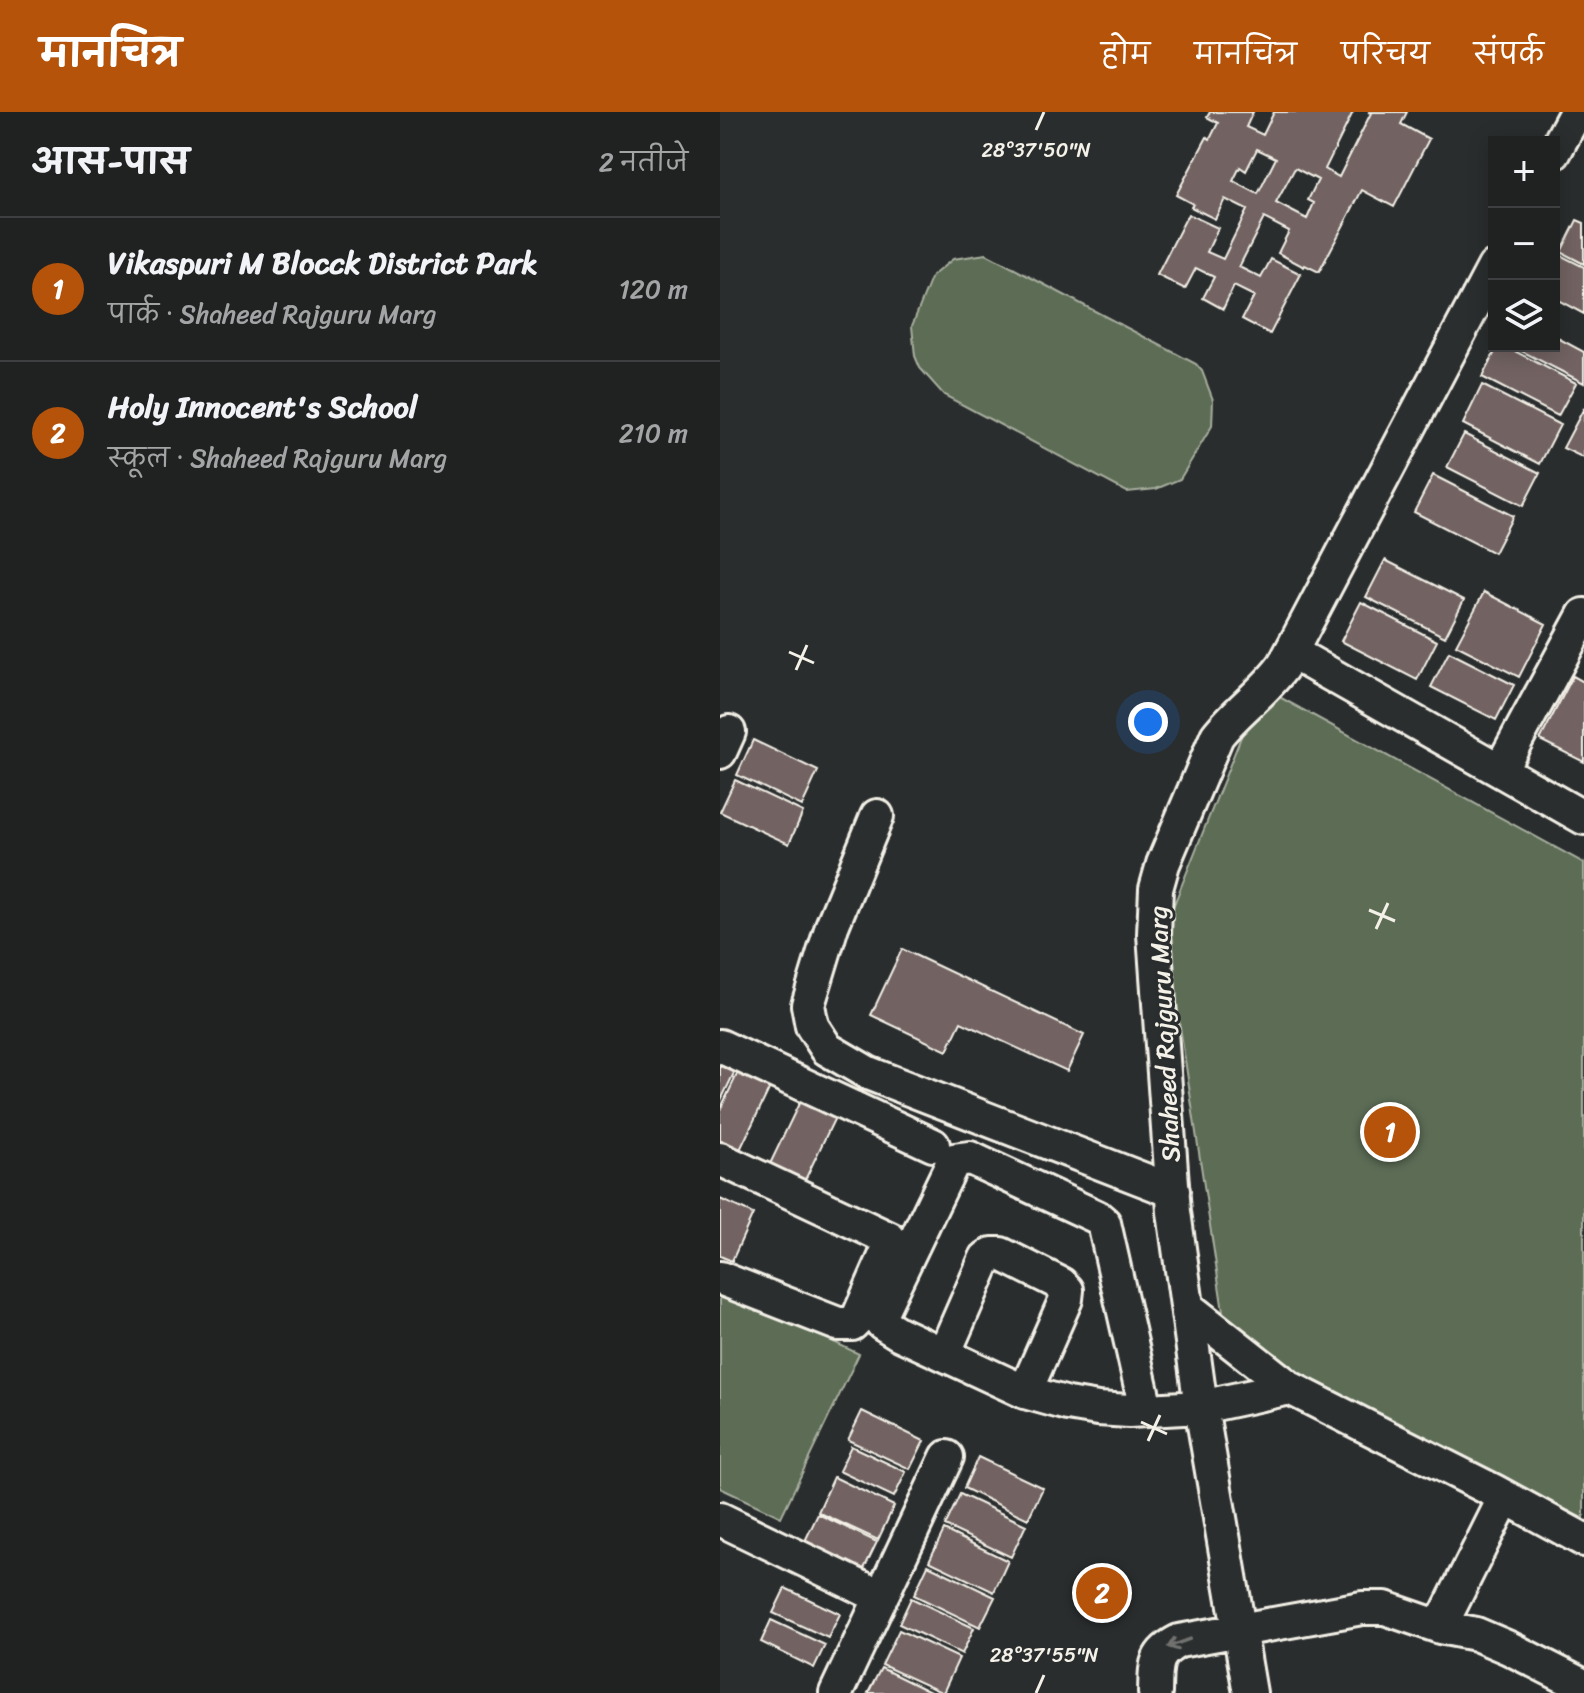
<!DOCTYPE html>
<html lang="hi">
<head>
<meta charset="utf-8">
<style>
  body { margin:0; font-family:Sriracha,"Playpen Sans Deva",sans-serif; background:#2d2f2f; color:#f1f3f6 }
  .controls { position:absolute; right:24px; top:24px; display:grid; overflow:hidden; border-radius:0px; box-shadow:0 4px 20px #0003 }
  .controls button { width:72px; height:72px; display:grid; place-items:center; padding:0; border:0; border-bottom:2px solid #3d3f40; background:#202222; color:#f1f3f6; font:40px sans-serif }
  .you { position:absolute; left:428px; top:610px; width:28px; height:28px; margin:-20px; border:6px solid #fff; border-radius:50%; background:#1a73e8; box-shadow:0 0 0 12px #1a73e833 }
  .badge { display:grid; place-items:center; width:52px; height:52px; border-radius:50%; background:#b45309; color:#fff; font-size:26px; font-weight:700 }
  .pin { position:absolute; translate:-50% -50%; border:4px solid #fff; box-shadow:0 2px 8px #0006 }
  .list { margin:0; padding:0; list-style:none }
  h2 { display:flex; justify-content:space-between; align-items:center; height:104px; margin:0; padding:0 32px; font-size:34px }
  h2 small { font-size:26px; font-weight:400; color:#a2a4a5 }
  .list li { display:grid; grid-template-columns:52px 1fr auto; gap:24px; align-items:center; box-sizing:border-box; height:144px; padding:0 32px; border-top:2px solid #3d3f40 }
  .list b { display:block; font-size:30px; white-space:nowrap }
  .list p { margin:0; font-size:26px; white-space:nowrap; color:#a2a4a5 }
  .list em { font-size:26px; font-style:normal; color:#a2a4a5 }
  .icon { flex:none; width:44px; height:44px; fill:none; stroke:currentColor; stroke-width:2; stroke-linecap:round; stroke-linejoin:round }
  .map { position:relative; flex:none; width:864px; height:1581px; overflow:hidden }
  header { display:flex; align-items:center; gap:48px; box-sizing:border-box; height:112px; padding:0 40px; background:#b45309; color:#fff }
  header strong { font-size:38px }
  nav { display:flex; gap:44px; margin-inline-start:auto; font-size:28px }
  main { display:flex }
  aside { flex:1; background:#202222 }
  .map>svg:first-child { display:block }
  .green { fill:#5b6c55; stroke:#a8ae9e; stroke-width:2 }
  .building { fill:#726362; stroke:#f4f1e8; stroke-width:2; fill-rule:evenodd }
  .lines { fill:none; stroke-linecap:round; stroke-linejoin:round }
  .minor-casing { stroke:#f4f1e8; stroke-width:38 }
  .minor { stroke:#2a2d2e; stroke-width:32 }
  .oneway { stroke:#71726f }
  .ticks { fill:none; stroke:#f4f1e8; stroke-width:3 }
  .labels { text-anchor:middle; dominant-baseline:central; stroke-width:6; stroke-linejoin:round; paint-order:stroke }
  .street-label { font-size:26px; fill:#f4f1e8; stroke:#2a2d2e }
  .ticks-label { font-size:20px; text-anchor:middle; fill:#f4f1e8; stroke:#2a2d2e; stroke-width:6; stroke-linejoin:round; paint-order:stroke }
</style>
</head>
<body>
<header>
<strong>मानचित्र</strong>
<nav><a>होम</a><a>मानचित्र</a><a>परिचय</a><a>संपर्क</a></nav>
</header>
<main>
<aside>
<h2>आस-पास<small>2 नतीजे</small></h2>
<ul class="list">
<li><span class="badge">1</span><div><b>Vikaspuri M Blocck District Park</b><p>पार्क · Shaheed Rajguru Marg</p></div><em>120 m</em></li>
<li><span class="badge">2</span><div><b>Holy Innocent's School</b><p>स्कूल · Shaheed Rajguru Marg</p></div><em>210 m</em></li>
</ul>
</aside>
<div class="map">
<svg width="864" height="1581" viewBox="0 0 864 1581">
  <rect width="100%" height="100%" fill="#2a2d2e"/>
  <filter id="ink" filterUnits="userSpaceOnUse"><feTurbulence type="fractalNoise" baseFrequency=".0125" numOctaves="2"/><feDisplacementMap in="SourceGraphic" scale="16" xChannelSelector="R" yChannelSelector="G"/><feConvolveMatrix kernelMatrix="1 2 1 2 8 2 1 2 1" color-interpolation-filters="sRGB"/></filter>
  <g filter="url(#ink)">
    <path class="green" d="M266,142L476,252L482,259L493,288L492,314L460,367L436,377L407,380L224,283L200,256L195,244L192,214L212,164L233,147Z
      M541,575L864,751V1407L507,1226L445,815Z
      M0,1176L139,1242L61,1405L0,1376Z"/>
    <path class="building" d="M490,0H533L526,15L543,23L554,0H633L605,57L619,65L651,1L648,0H687L681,12L709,27L674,95L642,78L599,160L585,153L584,155L558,141L569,119L544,106L519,155L541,166L551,147L581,162L550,222L522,207L534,184L514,174L503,197L483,186L494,165L476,156L465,177L437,163L468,102L498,116L487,140L503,147L527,98L505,87L495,107L471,95L473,92L456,83L487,25L490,27L498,11L487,5ZM537,37L556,46L538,82L513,69L520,55L526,59ZM575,56L598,68L588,88L594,91L587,107L556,91Z
      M857,108L864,111V152L841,140Z
      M834,140L864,155V202L834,186Z
      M834,224L864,240V271L792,234H834Z
      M778,234H785L856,271L838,304L762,265Z
      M762,273L840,313L820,352L743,312Z
      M864,296V346L843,336Z
      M744,322L820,361L803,394L727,355Z
      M713,363L793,404L774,441L694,400Z
      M665,448L744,488L725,525L646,485Z
      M764,480L826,512L799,565L736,533Z
      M641,490L717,529L697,568L621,529Z
      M729,540L794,573L776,608L711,575Z
      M853,564L864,570V650L820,628Z
      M33,628L98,659L82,694L17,663Z
      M15,668L83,700L69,732L0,700Z
      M182,837L364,923L347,959L241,910L227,939L151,903Z
      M0,947L17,955L0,990Z
      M22,952L54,967L18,1042L0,1033V998Z
      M84,981L119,997L84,1070L49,1054Z
      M0,1087L33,1102L12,1149L0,1144Z
      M142,1299L204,1329L190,1357L128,1328Z
      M131,1334L186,1360L174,1385L119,1359Z
      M258,1345L323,1376L308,1407L244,1376Z
      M114,1365L174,1394L158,1428L98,1400Z
      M240,1382L306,1413L291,1445L225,1414Z
      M98,1402L157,1430L143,1459L84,1431Z
      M224,1418L288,1449L274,1480L209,1449Z
      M208,1453L275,1485L260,1515L194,1483Z
      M65,1476L120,1502L108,1526L53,1501Z
      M191,1486L254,1516L242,1542L179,1512Z
      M51,1508L105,1533L94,1556L41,1530Z
      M179,1518L239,1546L223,1581L162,1553Z
      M161,1556L212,1581H148Z"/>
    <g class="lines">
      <defs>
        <path id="minor" d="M834,41L856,0
          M571,540L864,706
          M0,640L9,620
          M780,658L864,503
          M157,704L112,814L88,893L92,914L107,937L148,961L453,1079
          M0,934L213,1033
          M0,1047L170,1127L168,1138L138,1206L132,1212H118L0,1166
          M467,1195L570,1276L774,1379L864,1428
          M224,1242L266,1146L272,1142H281L341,1172L347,1178L346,1187L305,1280
          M426,1297L384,1111L377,1105L250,1046L234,1048L161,1200L162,1211L178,1221L305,1280L348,1292L378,1297L409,1299L481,1295L570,1276
          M0,1407L161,1485
          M720,1515L756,1522L789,1536L864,1574
          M116,1581L227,1345
          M435,1581C436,1554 433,1542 459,1529L642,1496H665L720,1515L785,1385
          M530,1581L481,1295L454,1100L434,822L436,777L443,752L497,624C517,598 545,580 564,553L774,155"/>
      </defs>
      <use href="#minor" class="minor-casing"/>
      <use href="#minor" class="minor"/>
    </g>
    <defs><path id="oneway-shaft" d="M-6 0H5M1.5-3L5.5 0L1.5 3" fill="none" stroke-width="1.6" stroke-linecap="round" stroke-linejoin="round" transform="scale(2)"/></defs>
    <use class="oneway" href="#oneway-shaft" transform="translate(459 1531) rotate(160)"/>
  </g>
  <path class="ticks" d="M316,18L324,0M69,540L94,551M76,558L87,533M649,798L675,809M656,817L668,791M421,1310L447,1322M428,1329L440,1303M316,1581L324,1563"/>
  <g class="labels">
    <g class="street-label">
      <text transform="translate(444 922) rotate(-93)">Shaheed Rajguru Marg</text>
    </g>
  </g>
  <g class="ticks-label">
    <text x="316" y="45">28°37'50"N</text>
    <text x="324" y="1550">28°37'55"N</text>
  </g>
</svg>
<div class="controls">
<button>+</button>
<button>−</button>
<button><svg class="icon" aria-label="layers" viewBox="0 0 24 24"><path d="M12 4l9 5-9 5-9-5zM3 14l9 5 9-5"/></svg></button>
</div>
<div class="you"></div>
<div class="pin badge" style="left:670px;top:1020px">1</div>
<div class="pin badge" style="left:382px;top:1481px">2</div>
</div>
</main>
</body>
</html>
